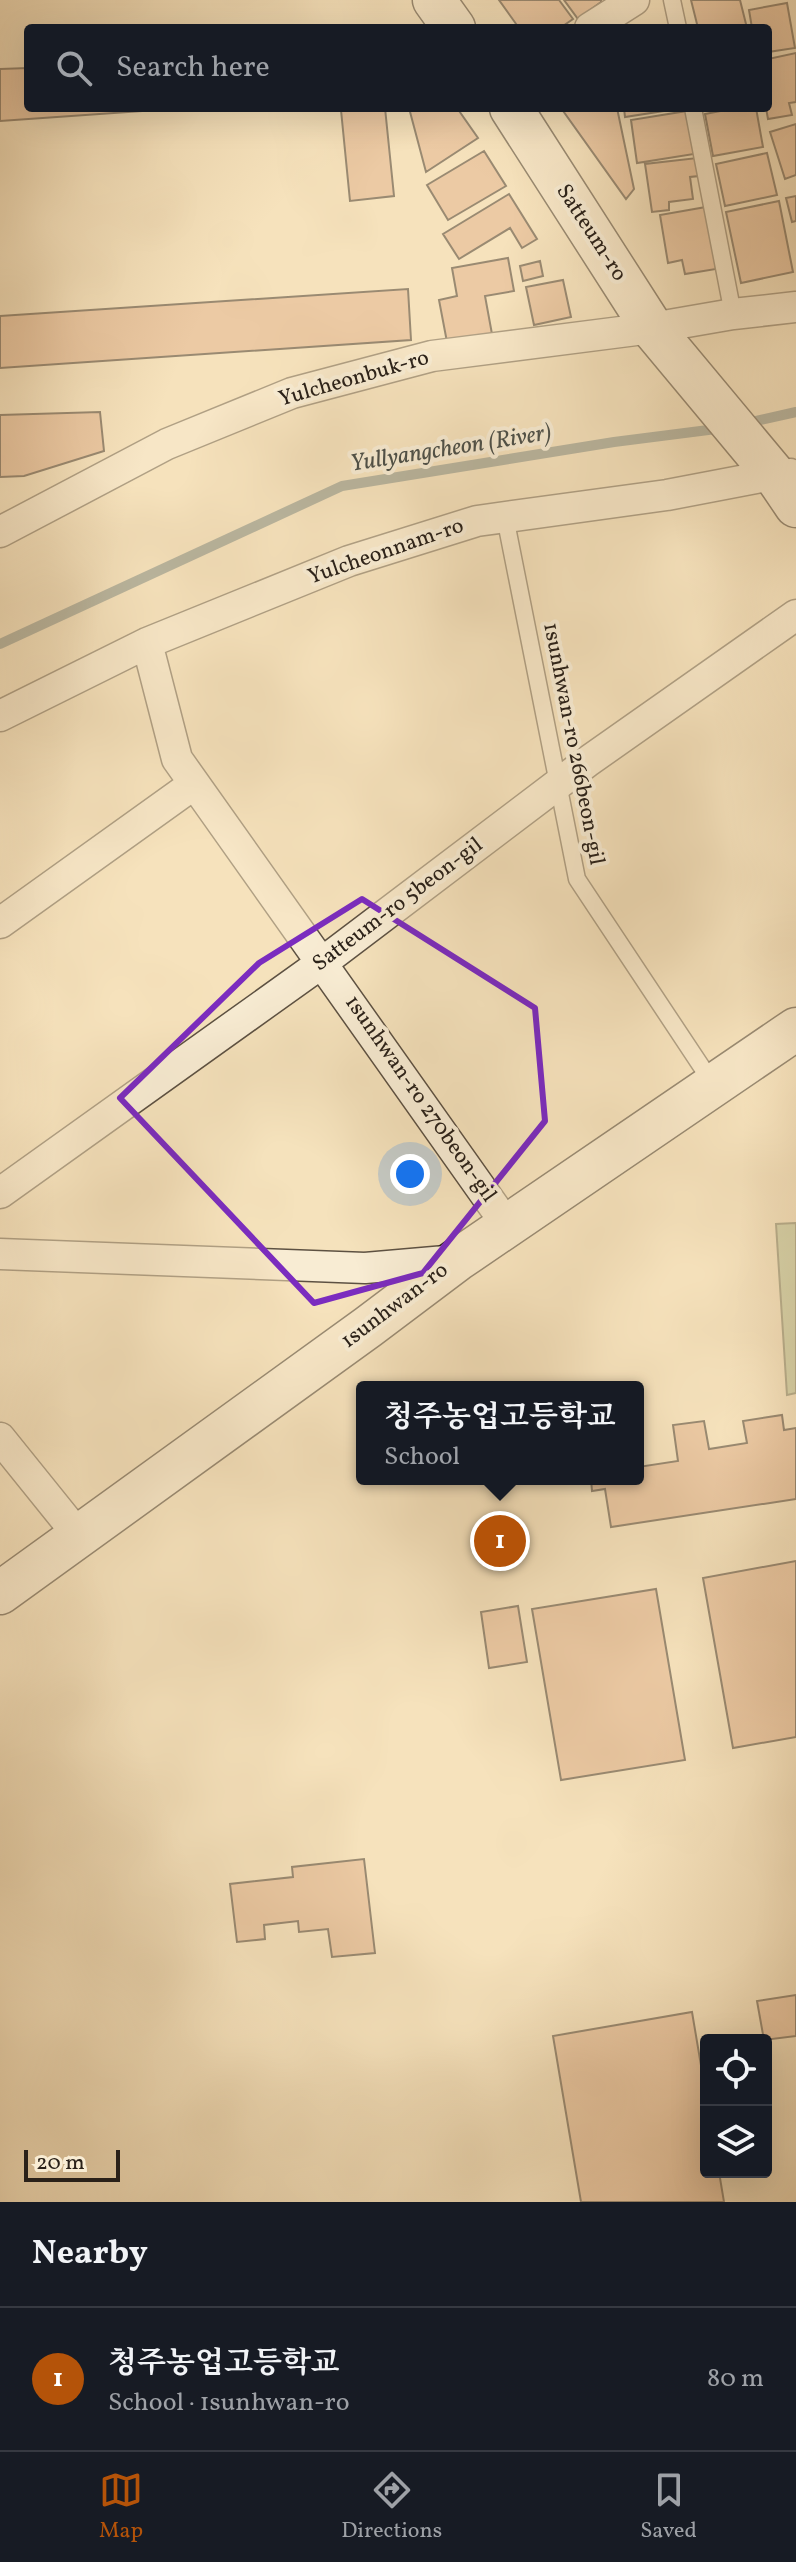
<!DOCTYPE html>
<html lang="en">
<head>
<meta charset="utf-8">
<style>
  body { margin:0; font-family:Vollkorn,"Noto Serif KR",serif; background:#242831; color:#f1f3f6 }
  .controls { position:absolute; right:24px; bottom:24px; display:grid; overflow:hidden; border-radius:8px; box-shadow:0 8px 32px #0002 }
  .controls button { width:72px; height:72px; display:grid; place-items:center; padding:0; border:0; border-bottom:2px solid #363941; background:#171b24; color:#f1f3f6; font:40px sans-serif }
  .scale { position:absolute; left:24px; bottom:20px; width:96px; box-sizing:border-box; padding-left:8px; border:4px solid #2a2119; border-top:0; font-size:22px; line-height:28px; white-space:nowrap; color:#2a2119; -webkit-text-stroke:6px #f8ecd3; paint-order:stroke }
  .you { position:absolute; left:410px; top:1174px; width:28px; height:28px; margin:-20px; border:6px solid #fff; border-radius:50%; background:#1a73e8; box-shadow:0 0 0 12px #1a73e833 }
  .badge { display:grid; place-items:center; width:52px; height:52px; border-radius:50%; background:#b45309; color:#fff; font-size:26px; font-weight:700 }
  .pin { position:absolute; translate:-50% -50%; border:4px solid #fff; box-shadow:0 2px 8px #0006 }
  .popup { position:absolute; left:356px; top:1381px; width:288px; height:104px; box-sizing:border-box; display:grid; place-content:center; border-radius:8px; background:#171b24; filter:drop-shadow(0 2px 6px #0005); font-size:26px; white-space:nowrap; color:#9ea1a6 }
  .popup b { font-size:30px; color:#f1f3f6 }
  .popup::after { content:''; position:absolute; left:50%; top:100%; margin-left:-16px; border:16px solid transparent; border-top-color:#171b24 }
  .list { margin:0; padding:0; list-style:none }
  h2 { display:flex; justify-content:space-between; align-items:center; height:104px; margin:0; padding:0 32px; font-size:34px }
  h2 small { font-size:26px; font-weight:400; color:#9ea1a6 }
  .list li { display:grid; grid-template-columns:52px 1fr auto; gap:24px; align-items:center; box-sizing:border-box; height:144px; padding:0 32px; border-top:2px solid #363941 }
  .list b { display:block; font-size:30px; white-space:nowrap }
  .list p { margin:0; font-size:26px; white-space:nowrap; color:#9ea1a6 }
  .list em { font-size:26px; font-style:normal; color:#9ea1a6 }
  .icon { flex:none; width:44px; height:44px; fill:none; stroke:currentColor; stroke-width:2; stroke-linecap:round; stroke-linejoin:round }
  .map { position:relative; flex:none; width:796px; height:2202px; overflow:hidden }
  .search { position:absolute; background:#171b24; box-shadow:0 8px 32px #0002; left:24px; right:24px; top:24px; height:88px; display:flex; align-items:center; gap:20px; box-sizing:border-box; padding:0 28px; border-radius:8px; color:#9ea1a6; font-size:30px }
  .sheet { height:248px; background:#171b24 }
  nav { display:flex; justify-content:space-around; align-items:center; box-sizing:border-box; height:112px; border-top:2px solid #363941; background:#171b24; font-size:22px; color:#9ea1a6 }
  nav a { display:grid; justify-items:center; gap:4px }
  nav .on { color:#b45309 }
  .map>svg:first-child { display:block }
  .green { fill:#b7c494; stroke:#707256; stroke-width:2 }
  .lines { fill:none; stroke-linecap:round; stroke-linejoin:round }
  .stream { stroke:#707e7a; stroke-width:10 }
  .building { fill:#e1ad88; stroke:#2a2119; stroke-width:2 }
  .lane-casing { stroke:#5d5142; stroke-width:19 }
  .street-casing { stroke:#5d5142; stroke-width:33 }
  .secondary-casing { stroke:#2a2119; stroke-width:45 }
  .lane { stroke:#f8ecd3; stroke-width:16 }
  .street { stroke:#f8ecd3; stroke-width:30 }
  .secondary { stroke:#f8ecd3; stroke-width:42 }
  .marked { fill:none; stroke:#7b2cbf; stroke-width:6; stroke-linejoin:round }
  .labels { text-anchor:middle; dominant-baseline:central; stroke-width:8; stroke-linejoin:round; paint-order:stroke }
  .street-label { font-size:22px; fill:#2a2119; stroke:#f8ecd3 }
  .water-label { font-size:24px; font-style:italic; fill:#4d5049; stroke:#f8ecd3 }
</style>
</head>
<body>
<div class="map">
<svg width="796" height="2202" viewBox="0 0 796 2202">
  <rect width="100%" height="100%" fill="#f5e2bc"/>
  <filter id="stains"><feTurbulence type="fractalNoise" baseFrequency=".0025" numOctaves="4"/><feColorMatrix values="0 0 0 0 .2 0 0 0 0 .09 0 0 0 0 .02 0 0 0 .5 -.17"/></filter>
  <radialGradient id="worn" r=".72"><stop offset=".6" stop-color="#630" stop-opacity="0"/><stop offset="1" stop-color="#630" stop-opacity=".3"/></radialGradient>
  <path class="green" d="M796,1223V1393L787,1395L776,1224Z"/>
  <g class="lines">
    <path class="stream" d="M743,424L796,412
      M0,644L342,486L614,442L724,428"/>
  </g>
  <path class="building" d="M499,0H559L573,19L560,28H519Z
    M564,0H601V2L578,19Z
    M691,0H740L747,28H698Z
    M787,3L795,48L768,52V28H752L749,10Z
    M796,53V102L789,103L792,115L768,119L766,108H768V59Z
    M28,68V108H185L0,121V69Z
    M365,108H385L394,196L350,201L341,110Z
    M409,108H457L478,138L426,172Z
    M561,108H617L634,189L626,199Z
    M624,108H683L625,117Z
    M736,108H756L763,147L713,156L705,114Z
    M687,111L694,154L637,163L631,120Z
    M796,124V175L785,179L770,132Z
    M484,151L506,186L448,220L427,185Z
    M767,153L777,195L725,206L716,164Z
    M697,158L699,176L690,177L693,199L669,202V210L652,212L645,164Z
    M509,194L537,239L522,248L510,228L459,259L443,234Z
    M796,196V221L792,222L786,198Z
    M779,201L793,272L741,283L726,212Z
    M706,207L716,269L685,274L682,260L668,263L660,215Z
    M508,258L514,291L485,296L492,334L447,342L439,300L457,296L452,268Z
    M540,261L543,276L523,281L520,266Z
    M563,280L571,317L534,325L526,287Z
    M408,289L411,340L0,368V316Z
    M100,412L104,451L24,476L0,477V415Z
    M782,1415L784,1430L796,1428V1499L611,1527L605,1489L592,1491L591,1479H638V1467L678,1461L673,1425L704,1421L709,1449L747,1443L743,1421Z
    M796,1561V1737L733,1748L703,1578Z
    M656,1589L685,1760L561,1780L532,1609Z
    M518,1606L527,1662L489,1668L481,1612Z
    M364,1859L375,1953L332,1957L328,1929L299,1932L298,1921L264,1925L265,1939L237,1942L230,1884L293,1877L292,1867Z
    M796,1995V2036L764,2040L757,2001Z
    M692,2012L706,2095V2172H719L724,2202H581L553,2036Z"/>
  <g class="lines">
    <defs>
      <path id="lane" d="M672,0L678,28
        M693,108L733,314
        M505,517L577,879L713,1084"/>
      <path id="street" d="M590,28L634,0
        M0,532L167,444L292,393L432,356L652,328L733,314L796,307
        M147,643L177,759L507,1225
        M0,716L147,643L349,561L477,521L667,495L767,476L777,478L790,474
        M0,923L194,784
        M0,1193L323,962L587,762L796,615
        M0,1254L365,1268L457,1260
        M0,1438L79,1536"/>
      <path id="secondary" d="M434,0L454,28
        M511,108L652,328L777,478L796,506
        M0,1593L368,1327L457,1260L796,1029"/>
    </defs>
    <use href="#lane" class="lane-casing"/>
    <use href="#street" class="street-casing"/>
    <use href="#secondary" class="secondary-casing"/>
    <use href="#lane" class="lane"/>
    <use href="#street" class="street"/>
    <use href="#secondary" class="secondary"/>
  </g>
  <path d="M0 0H796V2202H0ZM362,899L535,1008L545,1121L423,1273L314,1303L120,1098L259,963Z" fill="#f5e2bc" fill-opacity=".55" fill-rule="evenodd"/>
  <path class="marked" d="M362,899L535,1008L545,1121L423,1273L314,1303L120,1098L259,963Z"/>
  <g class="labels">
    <g class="street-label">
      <text transform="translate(591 233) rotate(57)">Satteum-ro</text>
      <text transform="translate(354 379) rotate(-16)">Yulcheonbuk-ro</text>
      <text transform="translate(386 552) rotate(-19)">Yulcheonnam-ro</text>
      <text transform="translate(573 744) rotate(79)">1sunhwan-ro 266beon-gil</text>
      <text transform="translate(398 905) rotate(-37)">Satteum-ro 5beon-gil</text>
      <text transform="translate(420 1099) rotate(55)">1sunhwan-ro 270beon-gil</text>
      <text transform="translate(395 1306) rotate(-37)">1sunhwan-ro</text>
    </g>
    <g class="water-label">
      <text transform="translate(451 449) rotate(-9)">Yullyangcheon (River)</text>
    </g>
  </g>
  <rect width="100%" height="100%" filter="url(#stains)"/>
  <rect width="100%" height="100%" fill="url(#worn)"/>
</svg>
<div class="controls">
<button><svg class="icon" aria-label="locate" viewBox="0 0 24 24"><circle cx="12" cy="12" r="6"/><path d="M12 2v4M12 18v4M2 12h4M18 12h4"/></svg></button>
<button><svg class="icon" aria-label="layers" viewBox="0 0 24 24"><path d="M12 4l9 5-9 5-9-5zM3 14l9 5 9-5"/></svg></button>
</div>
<div class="scale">20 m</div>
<div class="you"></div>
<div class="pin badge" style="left:500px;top:1541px">1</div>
<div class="popup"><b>청주농업고등학교</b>School</div>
<div class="search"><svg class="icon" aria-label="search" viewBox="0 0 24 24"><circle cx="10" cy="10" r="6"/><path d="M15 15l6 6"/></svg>Search here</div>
</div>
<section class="sheet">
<h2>Nearby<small></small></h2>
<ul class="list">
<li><span class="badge">1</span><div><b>청주농업고등학교</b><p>School · 1sunhwan-ro</p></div><em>80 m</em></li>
</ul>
</section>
<nav>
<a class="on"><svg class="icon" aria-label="map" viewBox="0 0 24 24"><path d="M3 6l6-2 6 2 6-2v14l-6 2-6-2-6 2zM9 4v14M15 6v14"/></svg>Map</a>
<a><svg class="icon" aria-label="directions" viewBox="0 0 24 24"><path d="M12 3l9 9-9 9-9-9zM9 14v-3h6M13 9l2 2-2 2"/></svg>Directions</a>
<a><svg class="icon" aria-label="saved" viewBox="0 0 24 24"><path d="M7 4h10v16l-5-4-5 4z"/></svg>Saved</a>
</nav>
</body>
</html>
